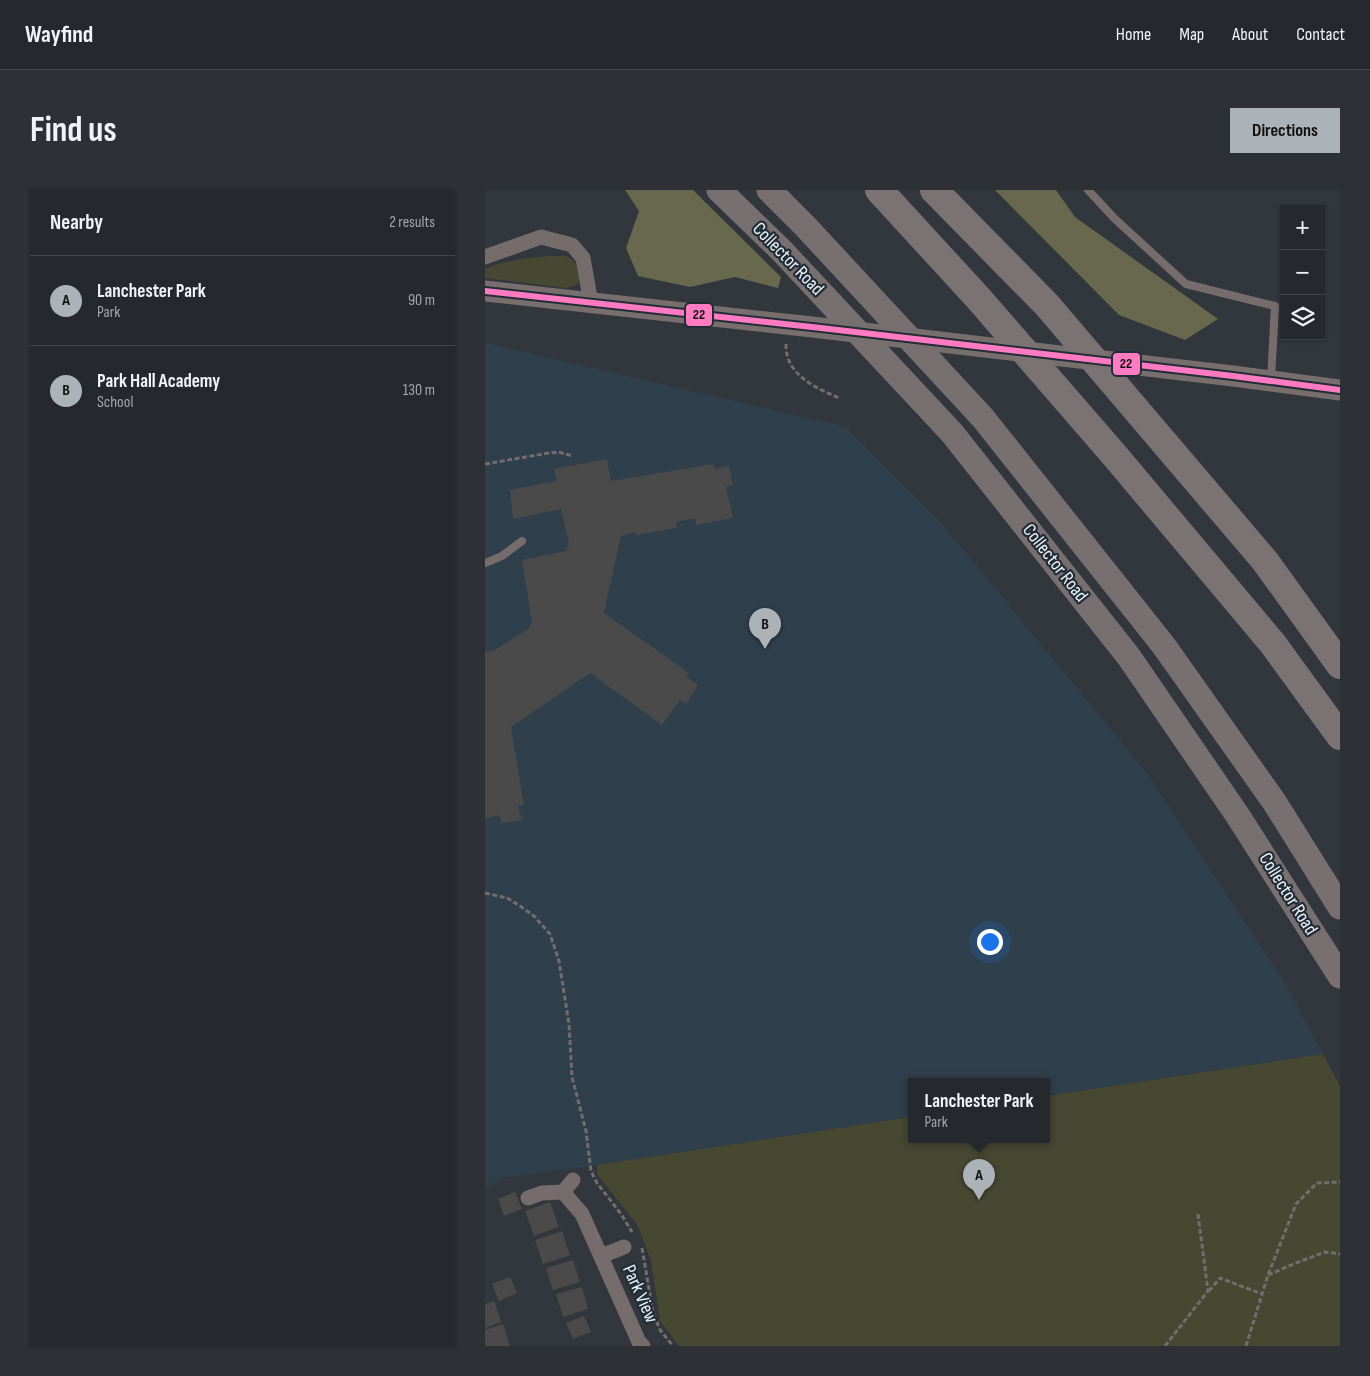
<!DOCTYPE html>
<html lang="en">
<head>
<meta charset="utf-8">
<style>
  body { margin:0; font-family:"Sofia Sans Condensed",sans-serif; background:#2d3135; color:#f1f3f6 }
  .controls { position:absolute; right:15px; top:15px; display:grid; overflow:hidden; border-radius:0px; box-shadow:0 1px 4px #0004 }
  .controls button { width:45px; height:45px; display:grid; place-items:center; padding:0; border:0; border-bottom:1px solid #424549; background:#25292d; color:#f1f3f6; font:25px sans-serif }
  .you { position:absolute; left:504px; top:751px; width:18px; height:18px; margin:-12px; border:4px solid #fff; border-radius:50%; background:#1a73e8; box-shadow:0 0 0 8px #1a73e833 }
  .badge { display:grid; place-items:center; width:32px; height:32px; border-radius:50%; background:#abb2b8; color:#111; font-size:16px; font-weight:700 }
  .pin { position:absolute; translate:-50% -41px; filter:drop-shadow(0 1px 2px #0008) }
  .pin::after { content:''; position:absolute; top:26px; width:18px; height:15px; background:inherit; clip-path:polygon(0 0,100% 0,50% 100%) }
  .popup { position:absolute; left:423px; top:888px; width:142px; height:65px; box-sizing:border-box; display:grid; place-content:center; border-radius:0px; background:#25292d; filter:drop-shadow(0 1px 4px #0005); font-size:16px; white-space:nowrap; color:#a3a6aa }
  .popup b { font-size:19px; color:#f1f3f6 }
  .popup::after { content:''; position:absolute; left:50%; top:100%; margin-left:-10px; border:10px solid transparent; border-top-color:#25292d }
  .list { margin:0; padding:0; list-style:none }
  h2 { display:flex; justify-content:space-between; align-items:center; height:65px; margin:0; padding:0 20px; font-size:21px }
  h2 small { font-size:16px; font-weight:400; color:#a3a6aa }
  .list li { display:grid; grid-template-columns:32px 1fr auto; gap:15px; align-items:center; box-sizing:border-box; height:90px; padding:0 20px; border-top:1px solid #424549 }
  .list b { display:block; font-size:19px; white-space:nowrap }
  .list p { margin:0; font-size:16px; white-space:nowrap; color:#a3a6aa }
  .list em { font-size:16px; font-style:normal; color:#a3a6aa }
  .icon { flex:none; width:28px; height:28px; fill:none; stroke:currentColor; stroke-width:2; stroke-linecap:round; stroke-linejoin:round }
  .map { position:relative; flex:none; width:855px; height:1156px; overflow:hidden; border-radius:0px }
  header { display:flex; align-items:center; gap:30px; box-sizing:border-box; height:70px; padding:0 25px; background:#25292d; border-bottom:1px solid #424549 }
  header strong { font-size:24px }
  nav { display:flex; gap:28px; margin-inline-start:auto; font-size:18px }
  .intro { display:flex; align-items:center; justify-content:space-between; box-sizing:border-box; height:120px; padding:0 30px }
  h1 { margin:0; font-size:35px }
  .button { padding:12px 22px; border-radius:0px; background:#abb2b8; color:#111; font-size:18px; font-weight:700 }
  main { display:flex; gap:30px; padding:0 30px }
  aside { flex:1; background:#25292d; border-radius:0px; box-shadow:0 1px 4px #0004 }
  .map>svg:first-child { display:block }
  .built { fill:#303f4c }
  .green { fill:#474832 }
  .forest { fill:#67684d }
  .building { fill:#4a4a4a }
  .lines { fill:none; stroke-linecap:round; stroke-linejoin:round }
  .path { stroke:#726d6e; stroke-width:3; stroke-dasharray:5 2.5; stroke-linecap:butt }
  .service { stroke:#766c6b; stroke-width:8 }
  .minor { stroke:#766c6b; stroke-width:15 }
  .secondary { stroke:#786e6e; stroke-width:21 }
  .trunk { stroke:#786f70; stroke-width:25 }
  .motorway { stroke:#7b7273; stroke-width:28 }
  .bus-1-casing { stroke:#222d37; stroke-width:10 }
  .bus-1 { stroke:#fe7ac1; stroke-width:6 }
  .labels { text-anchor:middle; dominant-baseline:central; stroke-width:4.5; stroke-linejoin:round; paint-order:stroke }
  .street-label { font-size:19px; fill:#edf4fb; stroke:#222d37 }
  .line-badge { stroke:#222d37; stroke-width:2 }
  .pale-badge-label { font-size:14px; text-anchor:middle; font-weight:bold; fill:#111 }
</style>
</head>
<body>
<header>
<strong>Wayfind</strong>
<nav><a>Home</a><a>Map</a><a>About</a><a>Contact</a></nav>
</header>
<div class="intro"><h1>Find us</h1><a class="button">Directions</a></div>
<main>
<aside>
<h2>Nearby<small>2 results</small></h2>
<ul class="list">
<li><span class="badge">A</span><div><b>Lanchester Park</b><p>Park</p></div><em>90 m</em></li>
<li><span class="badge">B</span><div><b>Park Hall Academy</b><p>School</p></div><em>130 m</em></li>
</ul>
</aside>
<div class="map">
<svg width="855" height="1156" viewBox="0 0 855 1156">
  <rect width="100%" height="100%" fill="#31373c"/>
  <path class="built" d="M0,153L361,237L459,336L661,582L800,793L838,864L562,906V891H426V927L112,975L16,988L0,998Z"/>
  <path class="green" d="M67,66C72,66 79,65 83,67C94,72 101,90 89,96C86,97 83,97 81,98L0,88V79C21,70 45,67 67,66Z
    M838,864L855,896V1156H194L175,1131L166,1071L153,1036L112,984V975L426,927V949H562V906Z"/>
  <path class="forest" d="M140,0H208L296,87L293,98L250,87L205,97L153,86L141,58L154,21Z
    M510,0H571L590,27L733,129L700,150L634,125Z"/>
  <path class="building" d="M122,269L126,291L228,274L230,279L244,276L248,295L241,297L248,328L211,335L210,328L191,332L192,338L151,345L150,342L136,346L119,423L204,483L201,486L213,495L201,514L195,510L177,535L105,483L26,537L39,615L33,616L37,630L17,633L14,625L0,629V462L10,460L43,439L47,433L37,370L81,361L84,354L76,319L28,329L25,300L72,291L69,279Z
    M30,1002L37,1019L19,1026L13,1009Z
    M65,1012L74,1037L49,1046L40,1021Z
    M77,1041L85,1065L58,1074L50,1050Z
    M88,1070L95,1092L68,1100L61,1078Z
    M25,1087L32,1103L14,1111L7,1094Z
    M97,1097L103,1119L78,1127L71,1104Z
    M9,1111L16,1132L0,1138V1114Z
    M99,1126L106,1142L88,1149L81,1133Z
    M18,1134L25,1156H0V1140Z"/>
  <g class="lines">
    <path class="path" d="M301,154C300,185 331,198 354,208
      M0,274L64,263L73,262L88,266
      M0,703L22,708L35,716L49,726L65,744L74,771L84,834L87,887L101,941L106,981L112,993L136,1024L147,1042
      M157,1058L168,1122L175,1140L188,1156
      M783,1085L811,1073L840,1062L855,1064
      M724,1101L735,1088L777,1104
      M680,1156L723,1101L713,1024
      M761,1156L783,1085L811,1014L832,993L855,992"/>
    <path class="service" d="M603,0L630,29L701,94L790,116L786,189
      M0,373L17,366L37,351"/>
    <path class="minor" d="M0,67L56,47L87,55L98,68L106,113
      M78,1002L97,1024L154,1152L158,1156
      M43,1008L57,1003L78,1002L88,990
      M116,1066L139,1057"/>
    <path class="secondary" d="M0,101L336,138L748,186L855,200"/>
    <path class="trunk" d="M234,0L296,60L467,243L644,467L753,626L855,786
      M284,0L321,37L498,228L679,456L790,613L855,717"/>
    <path class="motorway" d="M394,0L494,109L631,267L788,454L855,546
      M449,0L562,115L780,371L855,475"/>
    <defs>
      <path id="bus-1" d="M0,101L336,138L748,186L855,200"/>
    </defs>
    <use href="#bus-1" class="bus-1-casing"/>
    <use href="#bus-1" class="bus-1"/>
  </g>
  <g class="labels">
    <g class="street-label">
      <text transform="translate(303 69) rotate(46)">Collector Road</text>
      <text transform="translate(570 373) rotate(52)">Collector Road</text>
      <text transform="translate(803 704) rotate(58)">Collector Road</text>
      <text transform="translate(155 1104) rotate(66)">Park View</text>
    </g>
  </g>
  <g class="line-badge">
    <rect x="200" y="113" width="28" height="24" rx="5" fill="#fe7ac1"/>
    <rect x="627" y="162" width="29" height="24" rx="5" fill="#fe7ac1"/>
  </g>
  <g class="pale-badge-label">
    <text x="214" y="129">22</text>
    <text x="641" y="178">22</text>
  </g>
</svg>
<div class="controls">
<button>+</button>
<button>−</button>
<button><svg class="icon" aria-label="layers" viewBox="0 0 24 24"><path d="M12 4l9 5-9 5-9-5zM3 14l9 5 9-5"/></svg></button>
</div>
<div class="you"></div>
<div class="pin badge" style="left:494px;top:1010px">A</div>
<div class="popup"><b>Lanchester Park</b>Park</div>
<div class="pin badge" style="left:280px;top:459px">B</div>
</div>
</main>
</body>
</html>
